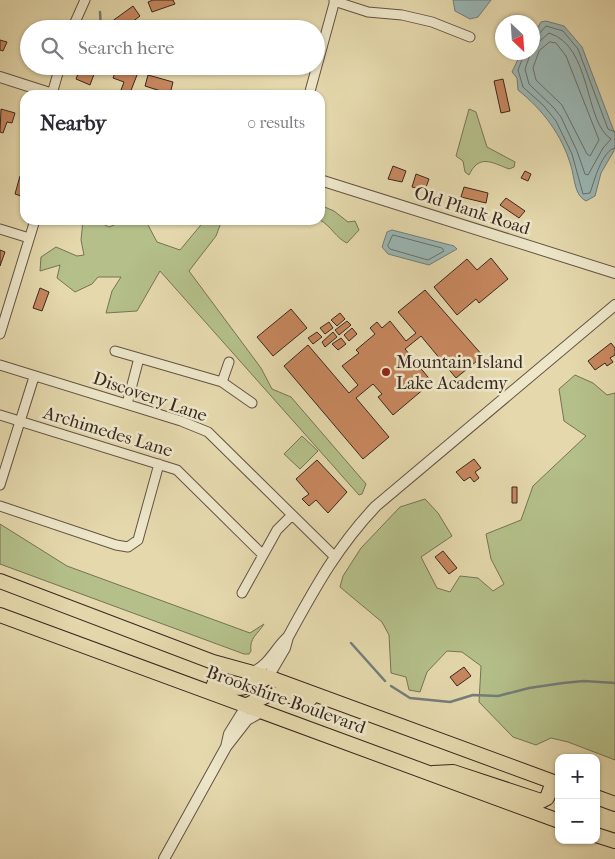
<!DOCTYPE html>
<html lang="en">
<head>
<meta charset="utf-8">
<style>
  body { margin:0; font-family:"IM FELL French Canon",serif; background:#f7f7f7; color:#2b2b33 }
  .controls { position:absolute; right:15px; bottom:15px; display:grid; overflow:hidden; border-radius:10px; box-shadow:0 1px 4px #0004 }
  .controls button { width:45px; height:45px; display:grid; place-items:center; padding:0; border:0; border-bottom:1px solid #e1e1e2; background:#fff; color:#2b2b33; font:25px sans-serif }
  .compass { position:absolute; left:495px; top:15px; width:45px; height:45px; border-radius:50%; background:#fff; box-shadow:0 1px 4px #0004; rotate:155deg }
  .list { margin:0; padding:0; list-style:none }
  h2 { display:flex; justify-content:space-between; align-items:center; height:65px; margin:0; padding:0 20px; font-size:21px }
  h2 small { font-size:16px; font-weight:400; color:#7c7c81 }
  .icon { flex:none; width:28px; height:28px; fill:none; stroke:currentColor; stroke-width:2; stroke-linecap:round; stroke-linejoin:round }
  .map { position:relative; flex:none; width:615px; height:859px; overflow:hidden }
  .search { position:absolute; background:#fff; box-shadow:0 1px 4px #0004; left:20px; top:20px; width:305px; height:55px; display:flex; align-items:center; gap:12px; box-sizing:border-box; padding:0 18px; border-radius:28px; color:#7c7c81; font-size:19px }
  .panel { position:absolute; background:#fff; box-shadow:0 1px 4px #0004; left:20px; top:90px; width:305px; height:135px; border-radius:15px }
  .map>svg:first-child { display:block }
  .green { fill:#b4bf89; stroke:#767355 }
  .water { fill:#9ab7b5; stroke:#737d7a }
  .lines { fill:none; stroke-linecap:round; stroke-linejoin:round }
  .shore { stroke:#6a6f6b; stroke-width:1 }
  .stream { stroke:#737d7a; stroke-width:2.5 }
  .building { fill:#c7875e; stroke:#392721 }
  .minor-casing { stroke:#645344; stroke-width:11 }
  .tertiary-casing { stroke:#645344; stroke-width:12 }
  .trunk-casing { stroke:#392721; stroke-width:16 }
  .minor { stroke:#ede6c9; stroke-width:9 }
  .tertiary { stroke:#ede6c9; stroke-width:10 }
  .trunk { stroke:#e4d8ac; stroke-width:14 }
  .poi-dot { fill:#8f2418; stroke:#ede6c9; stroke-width:2 }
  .labels { text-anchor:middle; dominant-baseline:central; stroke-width:5; stroke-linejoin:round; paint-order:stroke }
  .street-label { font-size:18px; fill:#392721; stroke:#ede6c9 }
  .poi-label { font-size:18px; fill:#392721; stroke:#ede6c9; text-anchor:start }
</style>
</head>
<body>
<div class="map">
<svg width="615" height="859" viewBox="0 0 615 859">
  <rect width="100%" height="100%" fill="#e4d8ac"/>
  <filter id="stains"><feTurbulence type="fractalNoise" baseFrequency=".004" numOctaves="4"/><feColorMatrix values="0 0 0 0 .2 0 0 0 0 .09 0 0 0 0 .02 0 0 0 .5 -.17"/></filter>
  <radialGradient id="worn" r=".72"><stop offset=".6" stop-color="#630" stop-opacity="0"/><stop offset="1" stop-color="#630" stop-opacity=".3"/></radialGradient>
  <path class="green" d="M469,109L476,112L487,147L515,162L514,167L509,169C491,162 479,154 469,175L465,172L463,161L456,156Z
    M320,205L334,211L348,222L355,221L359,230L347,243C337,239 330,225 320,220Z
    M83,220H95L109,227L119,223V220H150L148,225L157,242L180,250L205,220H222L216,236L189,271L261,368L272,389L291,397L366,484L362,494L359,495L160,271L137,311L106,313L112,291L121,277H98L92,284L75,292L57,278L60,265L40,271L41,257L56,247L77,256L84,255L81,240Z
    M575,375L593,383L607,395L615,393V760L568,742L551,738L536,745L513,737L479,702L481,666L462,652L447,651L427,672L420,692L409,690L406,677L391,673L389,635L382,622L340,587L343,576L361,548L400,507L425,499L438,513L452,536L421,557L437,588L450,592L460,576L478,578L493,591L504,584L491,559L486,534L521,520L533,486L586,436L564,421L559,389Z
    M302,436L318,451L300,469L284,454Z
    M0,524L67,566L250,633L264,624C258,634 249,638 251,651L249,654H244L0,564Z"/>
  <path class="water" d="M453,0H491L478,17L470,19L455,11Z
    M546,21L564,26L582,47L615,134V149L601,173L595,196L586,201C574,195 575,179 571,166C562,135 543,110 518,90L517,78L512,72L521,53L532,52L533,35L541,22Z
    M392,230L454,246L457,249L429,265L388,254L382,247L387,232Z"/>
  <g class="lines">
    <path class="shore" d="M532,36L538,35L546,26L563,31L578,49L608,129L615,132
      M550,42L556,43L566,56L599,140L590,156L587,154L562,105L536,80L533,68L539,51Z
      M525,52L518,70L523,87L544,106L556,121L572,154L583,194L590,193C594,182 602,150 615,148
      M531,52L525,69L529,84L554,108L561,117L577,151L585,174L588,175L603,148L611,139C584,122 592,46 549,33L540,41L532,43
      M393,235L442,248L444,251L428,260L390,249L388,246Z"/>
    <path class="stream" d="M100,12L101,29
      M351,643L385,681
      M391,686L410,698L450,702L473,695L498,696L529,688L563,683L584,681L615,683"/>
  </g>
  <path class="building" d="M153,0H173L175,4L152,12L148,2Z
    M133,6L140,16L123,29H116L111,22Z
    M0,40L7,42L3,51L0,50Z
    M29,44V60L23,58Z
    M81,66H97L90,85L76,79Z
    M117,68L137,75L130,93L121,90L124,82L113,78Z
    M148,75L173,82L170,94L145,86Z
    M503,79L510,111L501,113L494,81Z
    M182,91L195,95H181Z
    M1,109L15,113L12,123L7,122L3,133L0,132Z
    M393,166L406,171L402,182L388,179Z
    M525,171L531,174L528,181L521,178Z
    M416,174L429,179L425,190L412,187Z
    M20,176L25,177L24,197L15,194Z
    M464,187L488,193L486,203L461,197Z
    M506,198L525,211L519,218L500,205Z
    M0,250L5,252L0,266Z
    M491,258L508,279L479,303L476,299L457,315L434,287L467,259L477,270Z
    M40,288L49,292L42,311L33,308Z
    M425,290L483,356L456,378L421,336L405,349L432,382L393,415L378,397L382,394L373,384L356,398L389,437L363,459L284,366L308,345L349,393L358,385L342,366L359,353L356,350L375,334L370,328L377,322L382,328L390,321L406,341L416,333L398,312Z
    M291,309L307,328L273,356L257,337Z
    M340,313L345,319L337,326L331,320Z
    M347,321L351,325L339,335L335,330Z
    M329,322L333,328L325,334L320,328Z
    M352,328L357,334L349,341L344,335Z
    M317,332L322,337L313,344L308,338Z
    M333,332L337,337L325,347L322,342Z
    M341,338L346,344L338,350L332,344Z
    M611,343L615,348V355L610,358L613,362L607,366L605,363L595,370L588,361Z
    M474,459L481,468L475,472L479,478L474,482L470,477L464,481L456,472Z
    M317,460L347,492L328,513L316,500L309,506L302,499L309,494L296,479Z
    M512,487H517V503H512Z
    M443,551L457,568L449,574L435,557Z
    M464,667L471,676L457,686L450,677Z"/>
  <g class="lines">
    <defs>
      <path id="minor" d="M334,1L368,12L402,15L432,22L470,37
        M72,29L85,0
        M52,94L60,66
        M309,95L335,0
        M0,229L29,238
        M0,334L35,220
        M115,351L222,382L252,403
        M0,365L181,421L208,432L334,556
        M222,382L229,362
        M127,404L139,358
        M0,415L177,470L263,555
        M0,485L34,377
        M0,506L116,545L128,547L138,540L159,464
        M242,593L277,530L291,516"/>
      <path id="tertiary" d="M0,77L56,95
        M320,180L615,273
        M288,637C315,588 337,547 376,506L615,305
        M252,673C272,662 273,651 288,637L285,648L268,677
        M247,705L229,734L226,747L247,720L263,711
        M164,859L226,747"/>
      <path id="trunk" d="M0,581L213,662L268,677L559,784
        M0,615L559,821
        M214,684C239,689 245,691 268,677
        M247,705L270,694L311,698
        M433,773L453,772L541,801L547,798L553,782
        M596,797L615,804
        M596,835L615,841"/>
    </defs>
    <use href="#minor" class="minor-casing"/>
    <use href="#tertiary" class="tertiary-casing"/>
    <use href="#trunk" class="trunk-casing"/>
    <use href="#minor" class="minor"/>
    <use href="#tertiary" class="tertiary"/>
    <use href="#trunk" class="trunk"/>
  </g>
  <circle class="poi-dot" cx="386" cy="372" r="5"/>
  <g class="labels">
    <g class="street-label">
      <text transform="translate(472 211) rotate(18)">Old Plank Road</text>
      <text transform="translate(150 397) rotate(19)">Discovery Lane</text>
      <text transform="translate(108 432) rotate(17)">Archimedes Lane</text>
      <text transform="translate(286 700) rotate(20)">Brookshire Boulevard</text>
    </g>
    <g class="poi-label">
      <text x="396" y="362">Mountain Island<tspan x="396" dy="21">Lake Academy</tspan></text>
    </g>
  </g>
  <rect width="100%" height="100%" filter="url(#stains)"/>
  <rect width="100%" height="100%" fill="url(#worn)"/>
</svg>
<div class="controls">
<button>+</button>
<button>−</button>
</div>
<svg class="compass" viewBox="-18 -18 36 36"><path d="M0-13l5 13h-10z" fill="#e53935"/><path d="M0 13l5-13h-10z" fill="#7c7c81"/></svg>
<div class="search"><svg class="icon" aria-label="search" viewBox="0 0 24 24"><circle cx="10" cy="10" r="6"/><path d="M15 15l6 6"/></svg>Search here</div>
<section class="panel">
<h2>Nearby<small>0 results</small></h2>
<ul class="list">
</ul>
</section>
</div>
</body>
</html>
